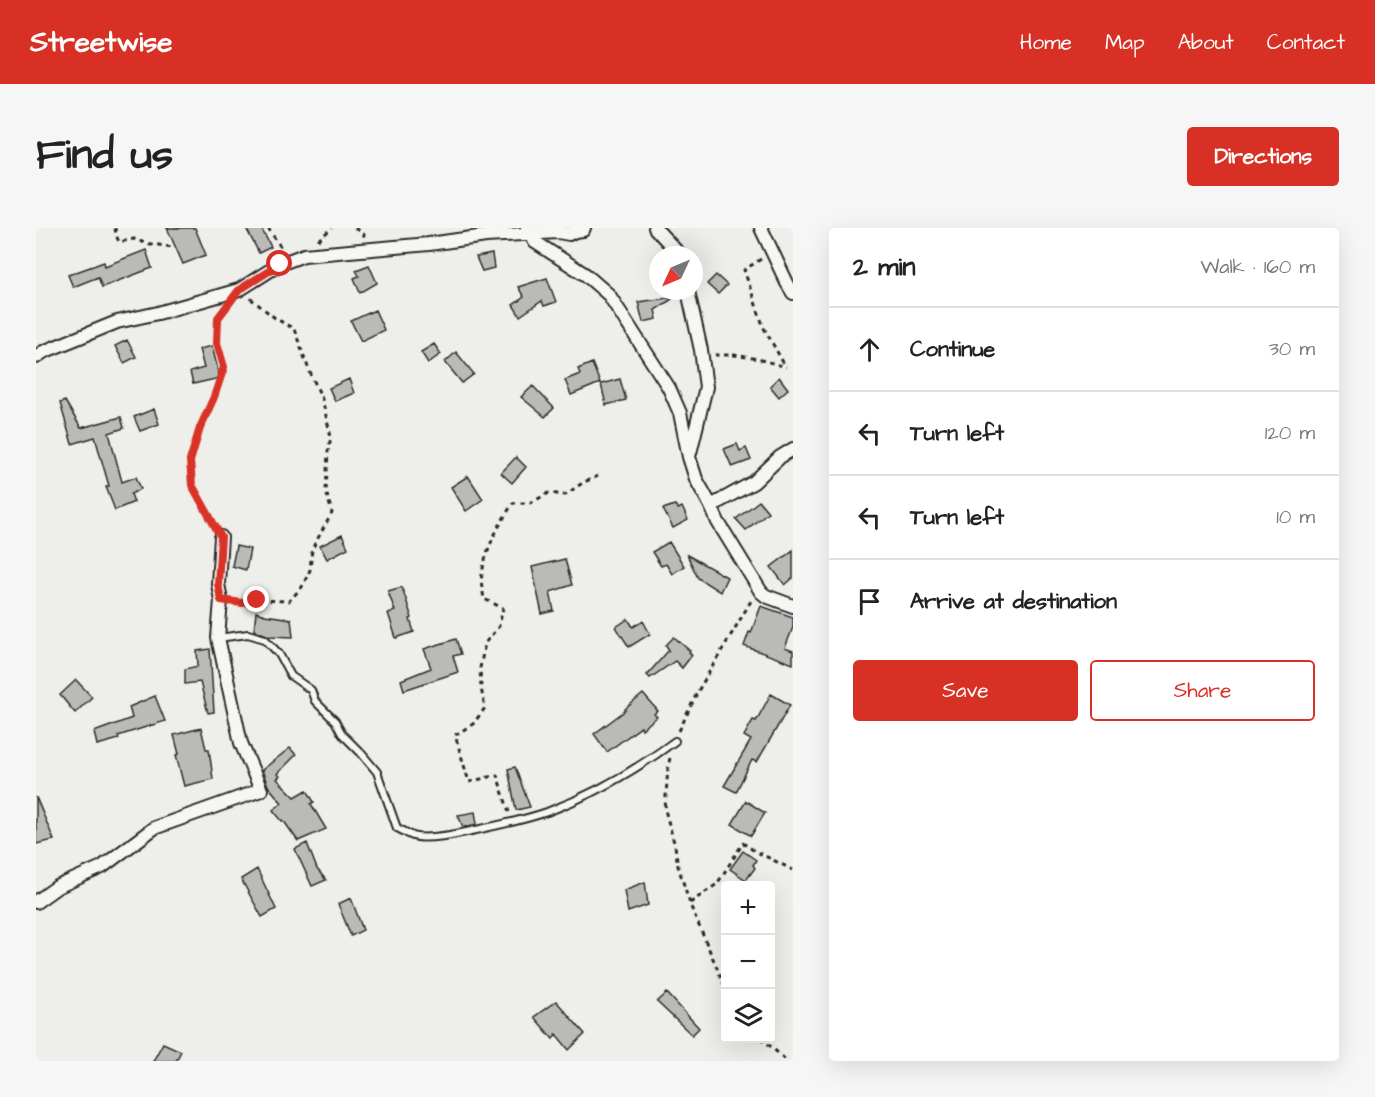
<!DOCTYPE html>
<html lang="en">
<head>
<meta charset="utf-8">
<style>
  body { margin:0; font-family:"Architects Daughter",sans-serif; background:#f6f6f6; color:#222 }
  .controls { position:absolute; right:18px; bottom:18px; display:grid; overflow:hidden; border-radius:6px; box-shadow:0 6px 24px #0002 }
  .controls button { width:54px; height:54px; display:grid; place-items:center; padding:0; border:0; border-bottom:2px solid #e0e0e0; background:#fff; color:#222; font:30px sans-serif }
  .compass { position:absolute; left:613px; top:18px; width:54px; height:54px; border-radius:50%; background:#fff; box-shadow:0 6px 24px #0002; rotate:226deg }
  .stop { position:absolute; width:18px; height:18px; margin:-14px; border:4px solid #d93025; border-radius:50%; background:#fff }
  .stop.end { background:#d93025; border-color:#fff; box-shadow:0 2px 6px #0008 }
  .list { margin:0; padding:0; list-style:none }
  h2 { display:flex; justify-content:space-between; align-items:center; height:78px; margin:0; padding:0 24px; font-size:26px }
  h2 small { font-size:20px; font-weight:400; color:#767676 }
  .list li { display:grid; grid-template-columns:39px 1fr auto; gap:18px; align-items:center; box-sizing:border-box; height:84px; padding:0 24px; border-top:2px solid #e0e0e0 }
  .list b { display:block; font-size:22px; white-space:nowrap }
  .list em { font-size:20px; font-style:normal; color:#767676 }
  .actions { display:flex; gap:12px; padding:18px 24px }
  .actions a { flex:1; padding:14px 0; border:2px solid #d93025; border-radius:6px; text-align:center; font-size:21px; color:#d93025 }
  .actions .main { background:#d93025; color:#fff }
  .icon { flex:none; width:33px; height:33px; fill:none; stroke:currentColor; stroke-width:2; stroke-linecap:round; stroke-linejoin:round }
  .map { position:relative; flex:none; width:757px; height:833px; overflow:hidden; border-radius:6px }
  header { display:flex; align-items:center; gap:36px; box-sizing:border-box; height:84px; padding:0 30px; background:#d93025; color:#fff }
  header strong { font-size:28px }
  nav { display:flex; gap:33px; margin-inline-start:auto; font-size:21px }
  .intro { display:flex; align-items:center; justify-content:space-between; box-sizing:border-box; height:144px; padding:0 36px }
  h1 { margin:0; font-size:42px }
  .button { padding:15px 27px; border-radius:6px; background:#d93025; color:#fff; font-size:21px; font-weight:700 }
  main { display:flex; gap:36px; padding:0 36px }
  aside { flex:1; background:#fff; border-radius:6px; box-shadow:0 6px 24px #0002 }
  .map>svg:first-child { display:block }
  .building { fill:#babab7; stroke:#2b2b2b; stroke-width:1.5 }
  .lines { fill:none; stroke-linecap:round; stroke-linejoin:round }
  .lane-casing { stroke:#2b2b2b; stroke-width:10 }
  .street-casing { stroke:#2b2b2b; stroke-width:16 }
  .path { stroke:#2b2b2b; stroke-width:3; stroke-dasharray:4.5 4.5; stroke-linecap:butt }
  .lane { stroke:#f6f6f2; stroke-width:6 }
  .street { stroke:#f6f6f2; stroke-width:12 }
  .route { stroke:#d93025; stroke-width:8 }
</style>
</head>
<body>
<header>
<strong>Streetwise</strong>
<nav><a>Home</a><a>Map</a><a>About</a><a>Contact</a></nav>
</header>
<div class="intro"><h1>Find us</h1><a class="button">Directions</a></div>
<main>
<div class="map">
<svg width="757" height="833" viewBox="0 0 757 833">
  <rect width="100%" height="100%" fill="#eeeeea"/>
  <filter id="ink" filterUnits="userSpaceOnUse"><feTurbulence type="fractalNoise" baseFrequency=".0167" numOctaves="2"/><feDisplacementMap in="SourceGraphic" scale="12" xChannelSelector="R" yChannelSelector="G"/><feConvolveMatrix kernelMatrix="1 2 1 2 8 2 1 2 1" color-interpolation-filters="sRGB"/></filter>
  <g filter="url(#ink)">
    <path class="building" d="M131,0H159L170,27L147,36Z
      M210,0H225L235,19L223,25Z
      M110,22L116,40L66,59L62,49L37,59L32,47L68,34L69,38Z
      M456,26L458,40L446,43L440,29Z
      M333,37L341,55L324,65L318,50L323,48L320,42Z
      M680,47L691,57L682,66L671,56Z
      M511,50L520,74L508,78L506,73L484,88L477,77L488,69L482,59Z
      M639,69L619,82L621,91L607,94L602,74Z
      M339,82L348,102L325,113L315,93Z
      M91,112L100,129L88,135L79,118Z
      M398,116L405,126L392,135L385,124Z
      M176,118L184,150L157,156L154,144L168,140L163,121Z
      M420,124L438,146L426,155L409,134Z
      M556,135L564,155L535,167L529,152L544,146L542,141Z
      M743,149L752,161L743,169L734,158Z
      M313,151L318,165L299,173L293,160Z
      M584,151L590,172L570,177L565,156Z
      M497,158L518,180L509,189L485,169Z
      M29,173L45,200L85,189L88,200L73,205L86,254L100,249L105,261L95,266L98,274L79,282L70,259L73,258L59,209L36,216L24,175Z
      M118,181L123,196L104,203L98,189Z
      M701,216L704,223L710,220L715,232L696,239L688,221Z
      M480,229L490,239L476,255L465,245Z
      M432,248L447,271L430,283L415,259Z
      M723,273L732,284L710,302L700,291Z
      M639,277L642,281L646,279L652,292L637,300L627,281Z
      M306,307L312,320L291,331L284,318Z
      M633,314L648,338L636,346L630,336L625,338L616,324Z
      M200,318L214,321L210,342L196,338Z
      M757,322V350L749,357L735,339Z
      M651,327L691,349L684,364L662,350Z
      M529,331L536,357L514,364L518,383L506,386L496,339Z
      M366,359L376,390L374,391L378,404L360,410L352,385L359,383L352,363Z
      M725,378L757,389V399L749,420L757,423V436L708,418L713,404L715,405Z
      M220,384L229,387L255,391L257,409L233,408L218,402Z
      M592,391L597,399L607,393L614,406L593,419L580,399Z
      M638,409L654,423L653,424L656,427L646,440L639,433L614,450L611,447L633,422L630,417Z
      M420,411L425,426L417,428L422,444L368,462L365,452L395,440L388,421Z
      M174,421L178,484L172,485L164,454L149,456V441L162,438L161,423Z
      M40,452L56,469L39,485L24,467Z
      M607,466L622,483L618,486L621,489L606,501L605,499L571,524L558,506L590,482L589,481Z
      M735,466L754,477L721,534L716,532L700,564L688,558L715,512L708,508L717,492L720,493Z
      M119,468L129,493L82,508L83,511L61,517L58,504L96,490L93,479Z
      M165,500L170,521H173L177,551L148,558L140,527L143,526L138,507Z
      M254,520L260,527L241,546L244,548L241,551L259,569L271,562L278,574L275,576L290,601L262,613L247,592L246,593L237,582L246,575L232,558L226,542Z
      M479,539L494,579L480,582L472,541Z
      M0,569L18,612L0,616Z
      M710,573L729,585L715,608L696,596Z
      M439,584L441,596L427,599L422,587Z
      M271,615L281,641L290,652L276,658L259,621Z
      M707,623L720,632L717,637L719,640L710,652L694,641Z
      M221,641L240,681L226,689L205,651Z
      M609,654L612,677L592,684L588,662Z
      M315,670L327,702L315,708L302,676Z
      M631,765L663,800L656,807L621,774Z
      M520,773L549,806L533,822L520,806L517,811L498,789Z
      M127,815L145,823L140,833H117Z"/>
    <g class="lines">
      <defs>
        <path id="lane" d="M182,410L212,406L229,411L243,426L255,448L275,462L279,473L299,493L306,506L325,525L341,544L361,600C366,602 372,606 377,608C392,613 425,605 440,602C464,597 488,592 511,584C556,567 600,542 639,513"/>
        <path id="street" d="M491,0L499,14L550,47L573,67L633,160L644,185L653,229L660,251L675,278L682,294L725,364L730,368L757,378
          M619,0L644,27
          M725,0L751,55L757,65
          M652,63L665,122L670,159L654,225
          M0,129L7,124L81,94L122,85L203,62L244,36L268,27L393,16L450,8L522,4L533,6L539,3L547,2L548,0
          M675,278L718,254L744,229L757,221
          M0,674L21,659L66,639L118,600L225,562L205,515L182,410L185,372L182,356L185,309"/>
      </defs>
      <use href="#lane" class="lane-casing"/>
      <use href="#street" class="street-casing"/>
      <path class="path" d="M79,0L80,7L83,14L98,11L109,15L136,19
        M232,0L246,21
        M319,0L329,8
        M282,12L296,0
        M725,31L708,42L728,100L749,138
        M679,127H698L722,131L750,139
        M179,299L156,257L154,233L164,200L178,169L188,139L181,115L182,90L189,80
        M198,374L206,375L221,372L253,373L266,359L274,342L276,321L296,285L290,263L292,223L295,209L286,171L273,142L258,101L239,90L214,70
        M643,503L662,463L715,373
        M634,530L632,539L629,582L639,618L642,638L655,679L690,761
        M473,584L461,547L433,554L419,507L437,496L449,480L445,460L444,440L449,415L463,398L467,380L448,371C447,363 444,354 446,347C449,321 463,297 477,275H494L513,265L529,267L548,254L562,248
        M654,675L681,656L707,615L717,622L757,642
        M725,810L751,833"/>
      <use href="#lane" class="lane"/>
      <use href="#street" class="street"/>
    </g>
  </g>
  <g class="lines" filter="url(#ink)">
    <path class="route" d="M221,372L206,375L185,372L182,356L185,309L156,257L154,233L164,200L178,169L188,139L181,115L182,90L203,62L244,36"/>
  </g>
</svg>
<div class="controls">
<button>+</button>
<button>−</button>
<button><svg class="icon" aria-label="layers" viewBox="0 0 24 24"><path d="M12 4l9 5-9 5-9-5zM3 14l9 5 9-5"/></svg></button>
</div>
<svg class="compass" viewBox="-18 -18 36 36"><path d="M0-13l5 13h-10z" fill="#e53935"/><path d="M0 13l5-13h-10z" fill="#767676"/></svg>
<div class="stop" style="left:244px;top:36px"></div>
<div class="stop end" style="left:221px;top:372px"></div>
</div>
<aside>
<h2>2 min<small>Walk · 160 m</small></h2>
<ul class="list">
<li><svg class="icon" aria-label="ahead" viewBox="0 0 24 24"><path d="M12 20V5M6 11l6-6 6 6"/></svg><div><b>Continue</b></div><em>30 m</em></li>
<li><svg class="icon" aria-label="left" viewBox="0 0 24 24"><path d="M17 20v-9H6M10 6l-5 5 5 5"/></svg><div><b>Turn left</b></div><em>120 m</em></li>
<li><svg class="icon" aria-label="left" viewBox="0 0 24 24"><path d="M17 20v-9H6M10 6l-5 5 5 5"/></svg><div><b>Turn left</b></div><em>10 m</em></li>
<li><svg class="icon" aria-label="arrive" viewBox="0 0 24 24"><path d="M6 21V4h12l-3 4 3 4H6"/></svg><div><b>Arrive at destination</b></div></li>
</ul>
<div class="actions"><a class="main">Save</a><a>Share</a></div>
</aside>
</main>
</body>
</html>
